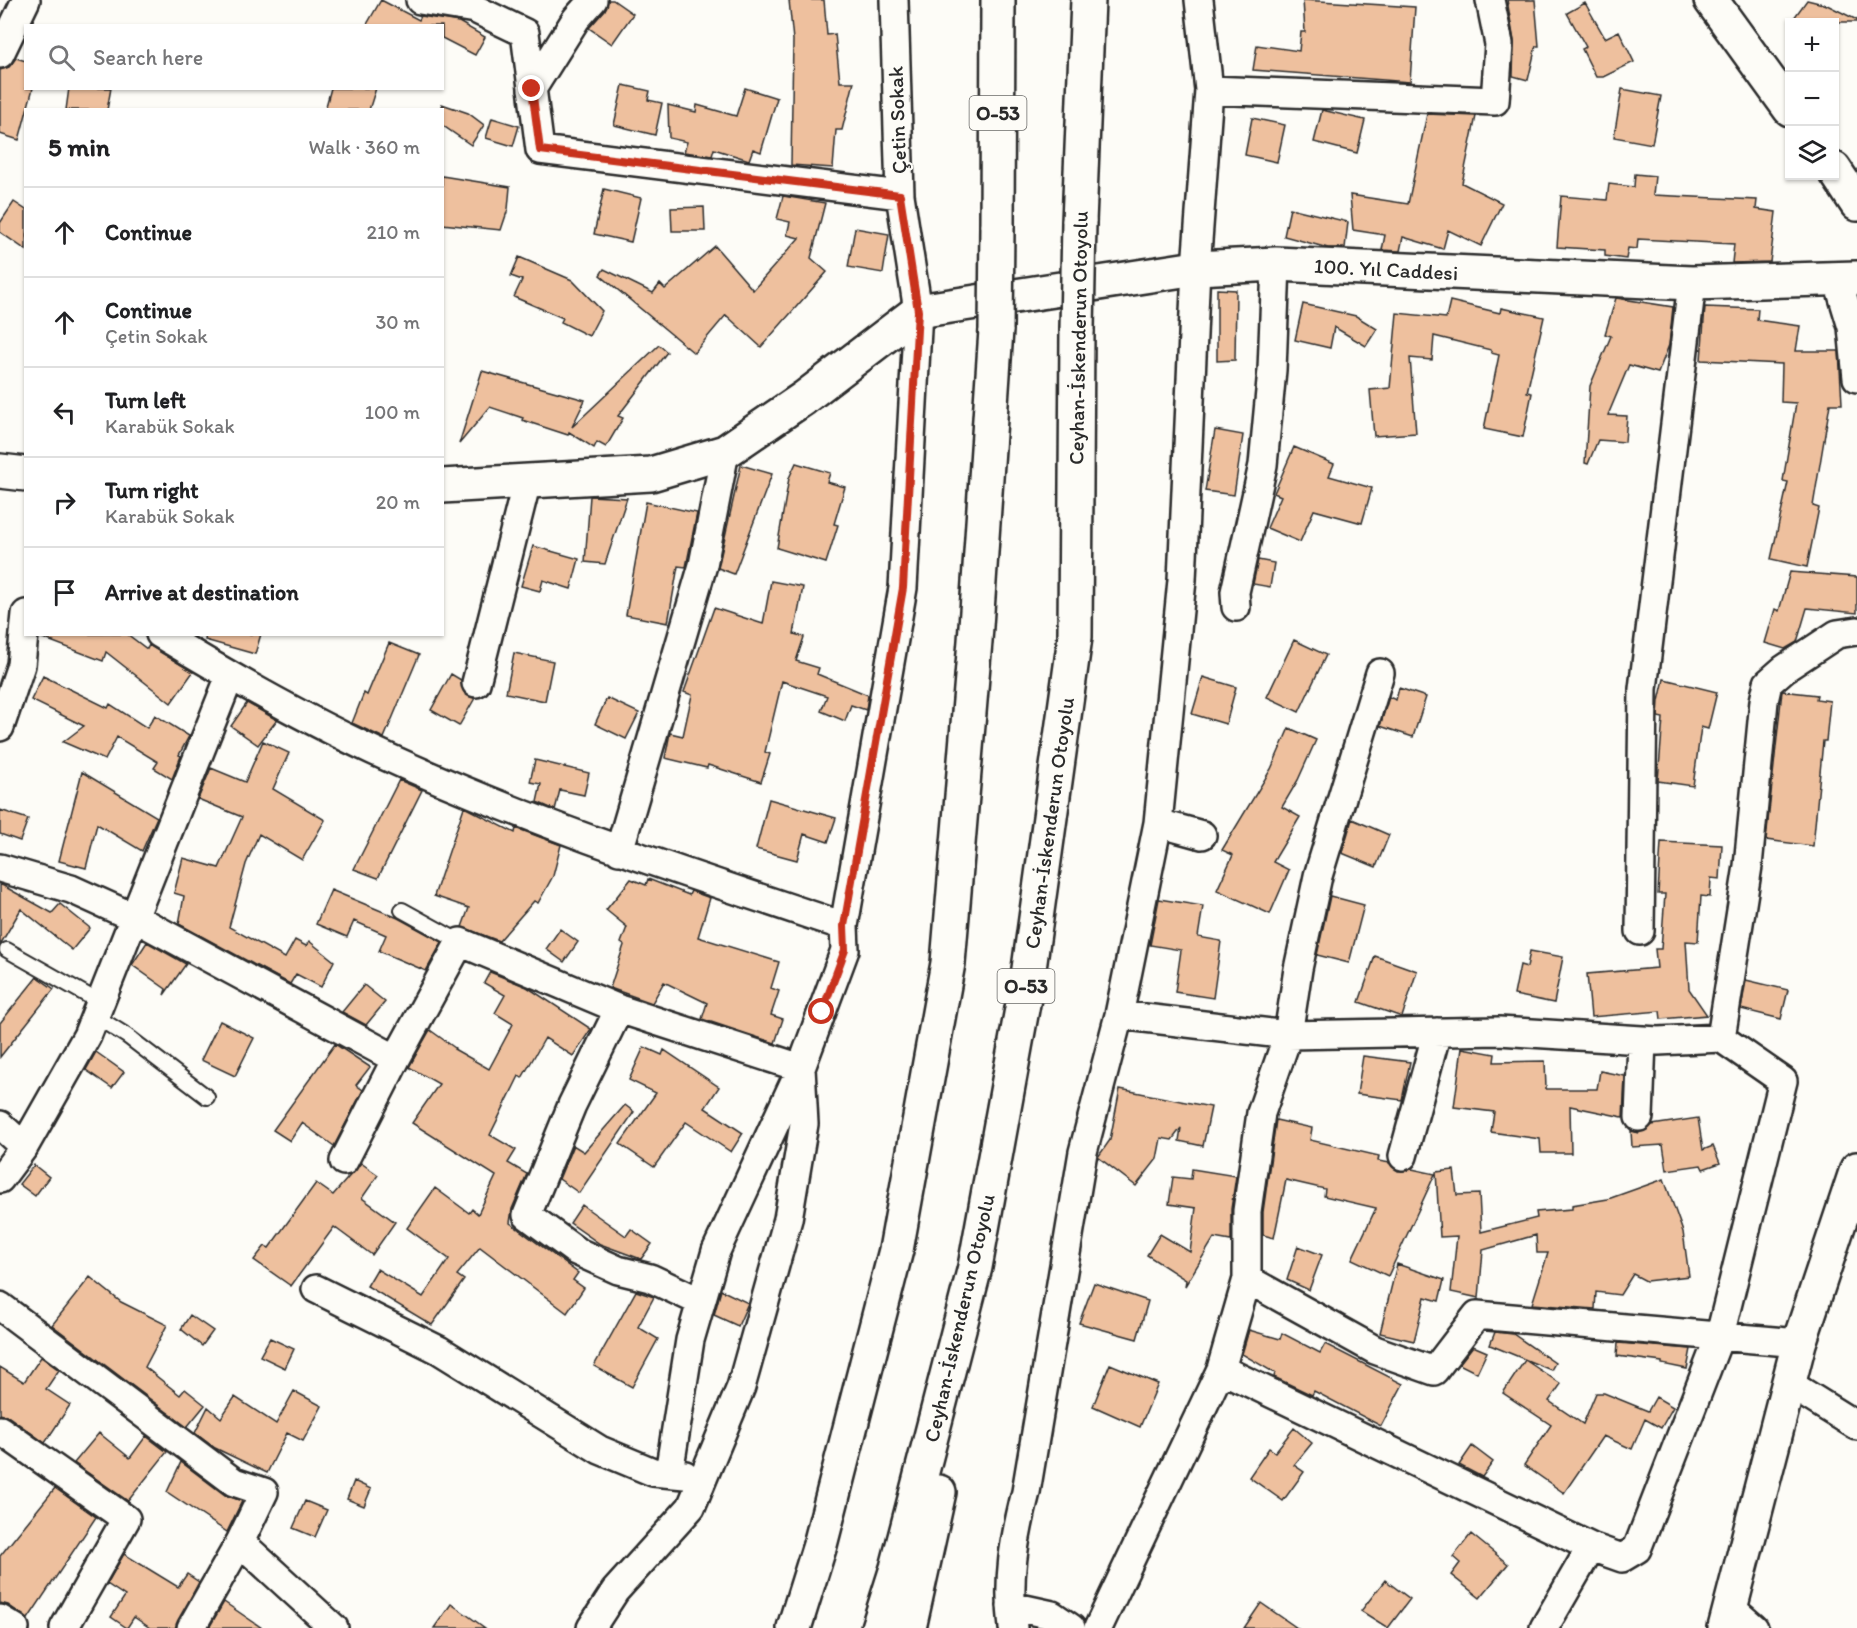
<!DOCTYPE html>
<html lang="en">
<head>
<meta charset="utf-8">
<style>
  body { margin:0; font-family:Itim,sans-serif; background:#f6f6f6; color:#202124 }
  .controls { position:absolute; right:18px; top:18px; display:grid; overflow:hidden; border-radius:0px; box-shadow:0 2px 4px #0004 }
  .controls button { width:54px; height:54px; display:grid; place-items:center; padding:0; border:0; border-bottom:2px solid #e0e0e0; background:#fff; color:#202124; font:30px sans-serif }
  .stop { position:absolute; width:18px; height:18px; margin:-14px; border:4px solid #c8321e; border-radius:50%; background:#fff }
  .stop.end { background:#c8321e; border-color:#fff; box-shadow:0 2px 6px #0008 }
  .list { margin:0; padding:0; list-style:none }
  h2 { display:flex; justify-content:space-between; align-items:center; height:78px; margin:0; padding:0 24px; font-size:26px }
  h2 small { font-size:20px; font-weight:400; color:#757577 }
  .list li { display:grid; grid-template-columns:39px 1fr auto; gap:18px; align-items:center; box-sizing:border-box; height:90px; padding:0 24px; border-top:2px solid #e0e0e0 }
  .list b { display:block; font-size:22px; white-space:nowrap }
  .list p { margin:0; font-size:20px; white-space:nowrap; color:#757577 }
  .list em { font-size:20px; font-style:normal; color:#757577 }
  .icon { flex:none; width:33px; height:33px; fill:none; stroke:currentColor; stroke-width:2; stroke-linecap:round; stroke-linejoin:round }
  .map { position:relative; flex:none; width:1857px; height:1628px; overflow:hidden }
  .search { position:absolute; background:#fff; box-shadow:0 2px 4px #0004; left:24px; top:24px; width:420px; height:66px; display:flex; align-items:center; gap:15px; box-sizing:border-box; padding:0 21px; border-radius:0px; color:#757577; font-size:22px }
  .panel { position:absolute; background:#fff; box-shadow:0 2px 4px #0004; left:24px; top:108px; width:420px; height:528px; border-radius:0px }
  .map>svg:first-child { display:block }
  .building { fill:#eec09e; stroke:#2b2b2b; stroke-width:1.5 }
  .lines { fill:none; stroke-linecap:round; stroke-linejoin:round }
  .service-casing { stroke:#2b2b2b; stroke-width:18 }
  .minor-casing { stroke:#2b2b2b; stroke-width:32 }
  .tertiary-casing { stroke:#2b2b2b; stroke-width:38 }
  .motorway-casing { stroke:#2b2b2b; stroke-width:38 }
  .service { stroke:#fdfcf7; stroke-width:14 }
  .minor { stroke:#fdfcf7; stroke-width:27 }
  .tertiary { stroke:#fdfcf7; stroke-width:33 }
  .motorway { stroke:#fdfcf7; stroke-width:33 }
  .motorway-bridge-casing { stroke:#2b2b2b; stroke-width:38; stroke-linecap:butt }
  .motorway-bridge { stroke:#fdfcf7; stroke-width:33 }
  .route { stroke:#c8321e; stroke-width:8 }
  .labels { text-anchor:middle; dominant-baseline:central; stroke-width:4.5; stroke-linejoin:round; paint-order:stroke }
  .shield { fill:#fdfcf7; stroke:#6a6a68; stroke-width:1.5 }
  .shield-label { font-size:20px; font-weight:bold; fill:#2b2b2b }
  .street-label { font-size:21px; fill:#2b2b2b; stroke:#fdfcf7 }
</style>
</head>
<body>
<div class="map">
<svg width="1857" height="1628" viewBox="0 0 1857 1628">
  <rect width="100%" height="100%" fill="#fdfcf7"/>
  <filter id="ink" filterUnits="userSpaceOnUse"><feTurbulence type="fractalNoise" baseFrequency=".0167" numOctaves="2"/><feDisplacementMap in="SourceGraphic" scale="12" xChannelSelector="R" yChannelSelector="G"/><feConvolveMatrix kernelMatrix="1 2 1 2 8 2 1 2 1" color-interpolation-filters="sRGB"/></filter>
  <g filter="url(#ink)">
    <path class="building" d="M381,0L419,20L421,16L459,22L485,37L475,55L442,38V26H366Z
      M608,0H613L633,14L612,44L589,28L605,10Z
      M789,0H824L827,35L835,34L840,82H854L842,130H836L833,168L791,165L793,40Z
      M1303,0L1415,7L1410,82L1253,70L1257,45L1299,51L1301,32H1305Z
      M1507,0H1535L1539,46H1536L1528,80L1513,76L1514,41Z
      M1807,0L1827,5L1857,20V22H1791Z
      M1585,3L1605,38L1619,31L1634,62L1603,77H1596L1582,49L1586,47L1567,13Z
      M16,58L26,61V88H33L19,140L0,134V70L9,67Z
      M623,85L650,91L648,100L662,103L655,135L614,125Z
      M69,88H111L107,110H66Z
      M331,88H376L369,110H325Z
      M745,88L777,98L761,152L753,149L749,160L714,149L712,156L684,152L687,142L669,138L668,105L696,112L697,105L736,116Z
      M1622,89L1661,96L1652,144L1614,137Z
      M442,104L468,113L484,125L471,145L442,125Z
      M1322,110L1365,120L1357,153L1314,142Z
      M1427,114L1476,116L1462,183L1502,203L1481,246L1448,230L1443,249L1403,237L1400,251L1382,250L1385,235L1353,230L1350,195L1408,204Z
      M492,118L519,126L513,146L486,138Z
      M1252,118L1285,125L1277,162L1245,155Z
      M1635,174L1655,176L1653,195L1757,200L1756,209L1776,212L1770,262L1732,263L1734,244L1638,239L1637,249L1628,248L1626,259L1605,256V250L1557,247L1561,196L1607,200L1609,184L1634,187Z
      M442,176L510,187L508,209L501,230L442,224Z
      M604,189L641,198L631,242L594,234Z
      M783,196L825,203L811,258L827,272L761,347L726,315L694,353L600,275L604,269L653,293L660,284L665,289L715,246L753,290L799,238L787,235L790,222L777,219Z
      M14,202L26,210V250L0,232V223Z
      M704,207L705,231H672L671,208Z
      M1290,208L1348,222L1345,248H1328L1284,236Z
      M855,228L889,234L883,273L848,267Z
      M519,257L572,280L602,311L589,336L561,322L563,318L514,297L522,280L511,276Z
      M1217,289L1236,290L1235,360L1217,361Z
      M1616,298L1673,307L1669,345L1658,373L1629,365L1608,415L1627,416L1625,442L1598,440L1588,464L1585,463L1590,386L1611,336L1605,334Z
      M1450,301L1500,313L1501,308L1544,317L1527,392L1532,393L1523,437L1484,429L1499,355L1491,353V350L1434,336L1432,360L1410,358L1416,433L1374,436L1370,390L1390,388L1397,313L1446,318Z
      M1303,304L1356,316L1377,329L1366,346L1334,327L1330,348L1295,340Z
      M1705,307L1758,309L1757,320L1800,326L1796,351H1839L1842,404H1830L1813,506L1819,508L1807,567L1771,559L1788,482L1783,481L1796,403L1781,402L1782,364L1701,360Z
      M659,345L667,352L618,416L623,418L606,447L597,442L594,448L569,432L568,435L522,420L523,418L490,407L459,444L482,371L585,400L572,427Z
      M1215,430L1243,435L1234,495L1205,491Z
      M1294,447L1334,464L1329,476L1372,488L1362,523L1314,510L1300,542L1267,528L1281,496L1274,493Z
      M796,463L830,473L827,482L845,487L834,524L838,525L826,563L777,548L789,478Z
      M741,465L772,474L734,574L718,568Z
      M590,496L627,498L605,564L585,562Z
      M646,502L697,513L686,567L678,566L668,623L626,615Z
      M533,546L579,559L571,589L543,580L540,591L521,586Z
      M1258,560L1274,563L1270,587L1253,584Z
      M1790,572L1857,577V613L1807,608L1797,642L1785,649L1765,643L1775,609L1779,611Z
      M771,581L803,587L794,634L804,637L796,661L819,668L817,674L868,695L866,710L851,705L845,721L821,711L827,696L782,681L765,752L770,754L761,782L708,765L707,768L665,758L670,733L683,736L692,695L684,692L714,608L763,624Z
      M40,634H127L147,649L149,645L193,672L171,703L106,652L103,661L40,637Z
      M206,634H261L255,654L205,640Z
      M1294,640L1326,655L1299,712L1267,697Z
      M389,643L419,655L384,738L352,723L364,693L367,695Z
      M514,653L553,661L545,701L506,693Z
      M451,674L461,680L465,694L475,698L459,726L431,710Z
      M43,676L108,708L110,704L147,728L155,715L189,736L179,755L181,756L172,779L154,768L158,762L117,737L105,760L63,742L84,726L31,700Z
      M1203,677L1236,687L1226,724L1192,714Z
      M1664,679L1717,692L1708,729L1701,727L1693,786L1658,781L1663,718L1658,717L1659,701Z
      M1399,688L1426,697L1413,737L1380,726L1389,697L1396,700Z
      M1782,691L1817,695L1816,699L1830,701L1826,741H1823L1813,846L1766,840Z
      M607,698L639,713L626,739L595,724Z
      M247,703L277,720L258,745L231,726Z
      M1289,728L1316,740L1298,780L1282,807L1300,817L1273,862L1289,870L1270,914L1217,890L1233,855L1222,850L1271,769Z
      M263,741L289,753L273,789L325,820L302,860L259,834L246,864L229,927L285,958L295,940L306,946L309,941L334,961L321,987L296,974L290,984L179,924L184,896L174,893L183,858L219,868L242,817L198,799L211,768L245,782Z
      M535,760L589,773L584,795L560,790L555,810L537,802L541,784L530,782Z
      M82,772L157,817L142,851L97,824L86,868L59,861Z
      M399,780L422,790L378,878L354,869Z
      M769,799L836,818L828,842L804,834L797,860L756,849Z
      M464,807L515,833L516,828L561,845L553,876L538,903L534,901L499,941L462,927L469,908L434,896Z
      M0,810L28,819L20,841L0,834Z
      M1352,819L1389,835L1376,867L1342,853Z
      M1661,842L1722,845L1720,879L1711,878L1710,897L1701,896L1698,942L1686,941L1689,989L1707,1015L1661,1019L1660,1011L1591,1017L1587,974L1657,968L1655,949H1661L1665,894H1658Z
      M631,879L646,885L648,879L689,895L691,891L710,898L698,937L779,962L771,988L779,991L771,1015L783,1019L775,1043L702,1019L707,1003L664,982L652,1003L610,988L624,945L621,943L627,927L606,910Z
      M0,884L52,913L60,904L90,928L72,950L21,909L0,945Z
      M331,890L398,918L442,942L426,971L379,951L386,935L354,921L347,937L316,924Z
      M1330,896L1364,905L1349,963L1317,955Z
      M1159,899L1203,906L1198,937L1221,941L1213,998L1175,992L1181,950L1150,945Z
      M560,929L578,942L564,962L546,949Z
      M147,942L186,964L164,995L166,989L132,965Z
      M1530,951L1563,957L1554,1003L1514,995L1520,965L1527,967Z
      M1375,956L1417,971L1402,1017L1359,1002Z
      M490,972L527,987L591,1029L573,1056L545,1038L522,1078L519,1076L490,1135L516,1150L508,1163L527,1174L512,1209L510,1223L578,1273L573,1280L584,1288L567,1313L480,1247L457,1275L464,1280L432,1325L367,1286L377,1269L423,1297L449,1259L407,1228L435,1188L469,1213L472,1209L478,1214L496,1176L412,1123L439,1084L409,1067L430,1030L455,1048L454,1049L489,1069L513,1024L495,1013L505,995L484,983Z
      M37,977L54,989L0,1057V1023Z
      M1746,980L1788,990L1781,1019L1741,1009Z
      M364,985L385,1002L366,1025L342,1012Z
      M220,1021L254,1038L235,1076L201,1060Z
      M335,1044L370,1067L356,1085L363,1090L334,1146L302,1123L290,1141L273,1130Z
      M644,1047L662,1055L664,1050L719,1087L705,1108L743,1133L731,1152L686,1122L654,1167L620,1144L656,1093L629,1080Z
      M1462,1048L1495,1054L1494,1062L1545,1061L1546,1089H1597L1600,1071L1625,1076L1623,1117L1570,1106L1571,1153H1541L1540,1139L1491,1132L1494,1112L1454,1107Z
      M96,1052L124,1072L112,1088L86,1070Z
      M1363,1056L1410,1062L1402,1100L1357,1094Z
      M1120,1089L1211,1107L1203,1146L1179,1141L1181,1128L1172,1140L1161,1138L1157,1159L1136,1186L1098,1157L1110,1140Z
      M625,1105L634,1112L579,1193L559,1179L573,1145L584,1152Z
      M1698,1118L1703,1150L1713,1146L1720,1163L1703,1169L1701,1165L1667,1170L1663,1145L1632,1147L1631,1131L1639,1133L1652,1125Z
      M1276,1120L1312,1128L1310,1140L1379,1156L1378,1161L1390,1163L1398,1171L1412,1169L1435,1174L1388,1276L1352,1259L1376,1208L1324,1196L1325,1189L1286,1180L1274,1238L1263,1235V1212Z
      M361,1163L378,1175L362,1198L395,1222L372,1255L334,1227L291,1286L254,1260L265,1246L269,1248L316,1183L333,1195Z
      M34,1165L49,1177L35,1196L19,1184Z
      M1192,1169L1236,1176L1231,1209V1241L1214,1238L1185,1286L1186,1280L1147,1255L1160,1234L1190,1252L1196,1208L1169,1204L1173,1177L1191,1179Z
      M1454,1170L1457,1195L1479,1194L1481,1232L1537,1218L1536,1212L1572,1209V1205L1608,1199L1664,1179L1683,1232L1689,1276L1646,1281L1633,1274L1620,1295L1596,1292L1595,1309L1532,1304L1548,1253H1537L1536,1235L1483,1250L1479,1298L1451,1292L1457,1236L1440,1237L1436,1172Z
      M582,1205L626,1236L631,1229L652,1244L641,1259L600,1244L570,1223Z
      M1298,1246L1322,1255L1309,1290L1287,1280Z
      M1397,1264L1444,1280L1439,1301L1425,1297L1414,1341L1380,1333Z
      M90,1277L121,1302L167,1325L145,1367L180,1395L185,1389L205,1405L187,1427L52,1325Z
      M1094,1283L1148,1301L1137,1339L1079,1323Z
      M721,1290L748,1303L738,1326L714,1315Z
      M636,1291L654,1297L638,1327L658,1339L632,1387L594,1366Z
      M190,1315L213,1331L202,1346L181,1329Z
      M1249,1330L1280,1339L1282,1333L1320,1353L1325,1344L1403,1384L1381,1426L1314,1391L1312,1395L1274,1377L1275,1373L1242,1354Z
      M1495,1332L1513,1334L1555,1363L1551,1370L1490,1345Z
      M270,1338L294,1349L285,1368L260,1356Z
      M1618,1343L1691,1349L1687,1369L1662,1364V1362L1617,1356Z
      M1473,1346L1487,1352L1477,1373L1459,1364Z
      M41,1357L59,1370L46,1389L70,1405L45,1443L9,1417L0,1414V1367L24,1382Z
      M1525,1360L1561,1384L1549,1401L1583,1424L1596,1393H1604L1648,1411L1656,1397L1673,1407L1661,1428L1645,1419L1632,1449L1603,1436L1564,1493L1524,1465L1551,1425L1503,1393Z
      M1110,1364L1158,1384L1140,1427L1093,1406Z
      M294,1391L322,1406L303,1441L287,1433L267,1473L215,1448L195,1433L208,1407L221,1418L235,1397L276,1424Z
      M1294,1428L1312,1443L1294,1465L1304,1472L1283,1501L1249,1477L1269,1448L1275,1452Z
      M99,1433L130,1458L146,1436L167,1452L128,1501L74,1463Z
      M1472,1446L1493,1462L1482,1477L1459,1465Z
      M181,1462L225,1495L242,1501L227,1532L167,1492Z
      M354,1481L371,1489L364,1506L347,1499Z
      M55,1488L96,1517L28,1619L8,1605L0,1603V1556Z
      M305,1501L327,1510L315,1537L293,1528Z
      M1471,1534L1508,1564L1480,1598L1451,1575L1460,1563L1453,1557Z
      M124,1554L178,1587L187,1574L199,1582L175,1628H150L134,1617L127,1628L111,1617L125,1596L107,1584Z
      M1385,1580L1410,1599L1388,1628L1361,1611Z
      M224,1602L262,1628H209Z
      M1261,1603L1297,1628H1244Z
      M451,1604L463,1612L485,1628H434Z"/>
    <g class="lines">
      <defs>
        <path id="service" d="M402,910L460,942
          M7,950L101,1003
          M95,1016L127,1036L207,1097"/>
        <path id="minor" d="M420,0L475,9L525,33L540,150L900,195
          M0,54L26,0
          M532,89L576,19L593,0
          M1209,90L1495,101L1499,44L1490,0
          M1838,281L1852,327L1857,378
          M1236,607L1235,592L1263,465L1272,370L1276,264
          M160,634C229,676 299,716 372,750C524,821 685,873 844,926
          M476,683L527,481
          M0,727L21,665L26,614
          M1158,823L1202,835
          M619,851L703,565L725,452
          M0,868L71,889L135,918L396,1059
          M1640,931L1643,689L1692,283
          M619,1009L572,1105L527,1215L576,1251L618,1270L650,1278L701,1302
          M1119,1015L1288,1035L1499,1031L1658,1041L1721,1038L1783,1081L1720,1335L1637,1549L1622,1558L1591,1547L1221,1369
          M1721,1038L1748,866L1764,701L1768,683L1784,669L1837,634L1857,631
          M1639,1117L1642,1041
          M0,1125L24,1147
          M1403,1156L1437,1032
          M344,1161L396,1059L460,942L619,1009L801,1068L804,1124L788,1219L741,1387L691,1507L615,1591L591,1628
          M0,1179L24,1147L87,1036L230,676
          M1247,1279L1375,1350L1434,1371L1477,1315L1799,1343
          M316,1289L439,1350L600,1450L653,1472L685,1475
          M0,1306L234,1482L264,1492L240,1542L191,1628
          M1788,1383L1857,1426
          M0,1430L126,1519L64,1628
          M669,1473L690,1340L716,1251L801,1068L845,950L844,926L903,588L918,311L900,195L894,0
          M240,1542L334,1628
          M1011,1606L1052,1615L1071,1628
          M1731,1608L1754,1628
          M0,1619L15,1628
          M1013,1628C1007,1578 1014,1540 1026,1492L1083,1152L1119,1015L1158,823L1182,580L1196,268L1209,90L1199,0
          M1098,1628L1221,1369L1247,1279V1211L1261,1113L1288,1035L1298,969L1318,876L1380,673
          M1544,1628L1591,1547"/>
        <path id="tertiary" d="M1711,0L1790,109
          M1834,169L1857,204
          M0,471L26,474
          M442,486L651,474L725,452L804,398L918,311L1196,268L1276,264L1692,283L1857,278
          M1725,1628L1799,1343L1857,1169"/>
        <path id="motorway" d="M1079,222L1088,0
          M997,227L998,0
          M794,1628L820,1545L896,1250L948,963L975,641L996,330
          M878,1628L897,1568L975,1267L1028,976L1075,637L1077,330
          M909,1628L939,1492"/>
      </defs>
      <use href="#service" class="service-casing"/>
      <use href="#minor" class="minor-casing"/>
      <use href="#tertiary" class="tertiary-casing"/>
      <use href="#motorway" class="motorway-casing"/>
      <use href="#service" class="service"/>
      <use href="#minor" class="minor"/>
      <use href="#tertiary" class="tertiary"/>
      <use href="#motorway" class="motorway"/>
      <defs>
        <path id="motorway-bridge" d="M996,330L997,227
          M1077,330L1079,222"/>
      </defs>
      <use href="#motorway-bridge" class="motorway-bridge-casing"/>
      <use href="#motorway-bridge" class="motorway-bridge"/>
    </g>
  </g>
  <g class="lines" filter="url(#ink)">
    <path class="route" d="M532,89L540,150L900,195L918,311L903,588L844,926L845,950L822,1012"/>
  </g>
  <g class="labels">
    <g class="shield">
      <rect x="969.5" y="96" width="57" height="34" rx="4.5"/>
      <rect x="997.5" y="969" width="57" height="34" rx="4.5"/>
    </g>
    <g class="shield-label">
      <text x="998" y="113">O-53</text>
      <text x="1026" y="986">O-53</text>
    </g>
    <g class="street-label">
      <text transform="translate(897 120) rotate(-92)">Çetin Sokak</text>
      <text transform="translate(1386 269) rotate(3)">100. Yıl Caddesi</text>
      <text transform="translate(1078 338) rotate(-89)">Ceyhan-İskenderun Otoyolu</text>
      <text transform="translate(1049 823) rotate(-82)">Ceyhan-İskenderun Otoyolu</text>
      <text transform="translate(959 1318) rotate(-77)">Ceyhan-İskenderun Otoyolu</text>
    </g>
  </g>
</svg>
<div class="controls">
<button>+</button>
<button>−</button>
<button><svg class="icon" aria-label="layers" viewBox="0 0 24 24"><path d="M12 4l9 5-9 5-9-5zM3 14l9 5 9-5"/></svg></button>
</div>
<div class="stop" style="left:822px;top:1012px"></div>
<div class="stop end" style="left:532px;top:89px"></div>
<div class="search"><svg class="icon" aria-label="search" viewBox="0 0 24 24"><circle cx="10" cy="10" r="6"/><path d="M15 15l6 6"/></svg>Search here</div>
<section class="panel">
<h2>5 min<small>Walk · 360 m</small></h2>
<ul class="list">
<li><svg class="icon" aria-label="ahead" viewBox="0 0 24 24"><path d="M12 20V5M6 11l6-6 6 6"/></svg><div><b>Continue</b></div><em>210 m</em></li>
<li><svg class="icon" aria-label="ahead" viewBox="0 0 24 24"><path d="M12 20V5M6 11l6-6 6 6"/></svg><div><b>Continue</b><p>Çetin Sokak</p></div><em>30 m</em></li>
<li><svg class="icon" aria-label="left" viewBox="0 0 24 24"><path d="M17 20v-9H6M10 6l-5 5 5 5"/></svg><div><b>Turn left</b><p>Karabük Sokak</p></div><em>100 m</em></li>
<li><svg class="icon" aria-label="right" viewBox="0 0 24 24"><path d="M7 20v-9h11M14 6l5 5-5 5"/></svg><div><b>Turn right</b><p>Karabük Sokak</p></div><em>20 m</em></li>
<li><svg class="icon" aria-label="arrive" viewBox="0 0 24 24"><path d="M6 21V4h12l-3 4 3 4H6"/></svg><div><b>Arrive at destination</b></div></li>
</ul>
</section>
</div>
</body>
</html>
